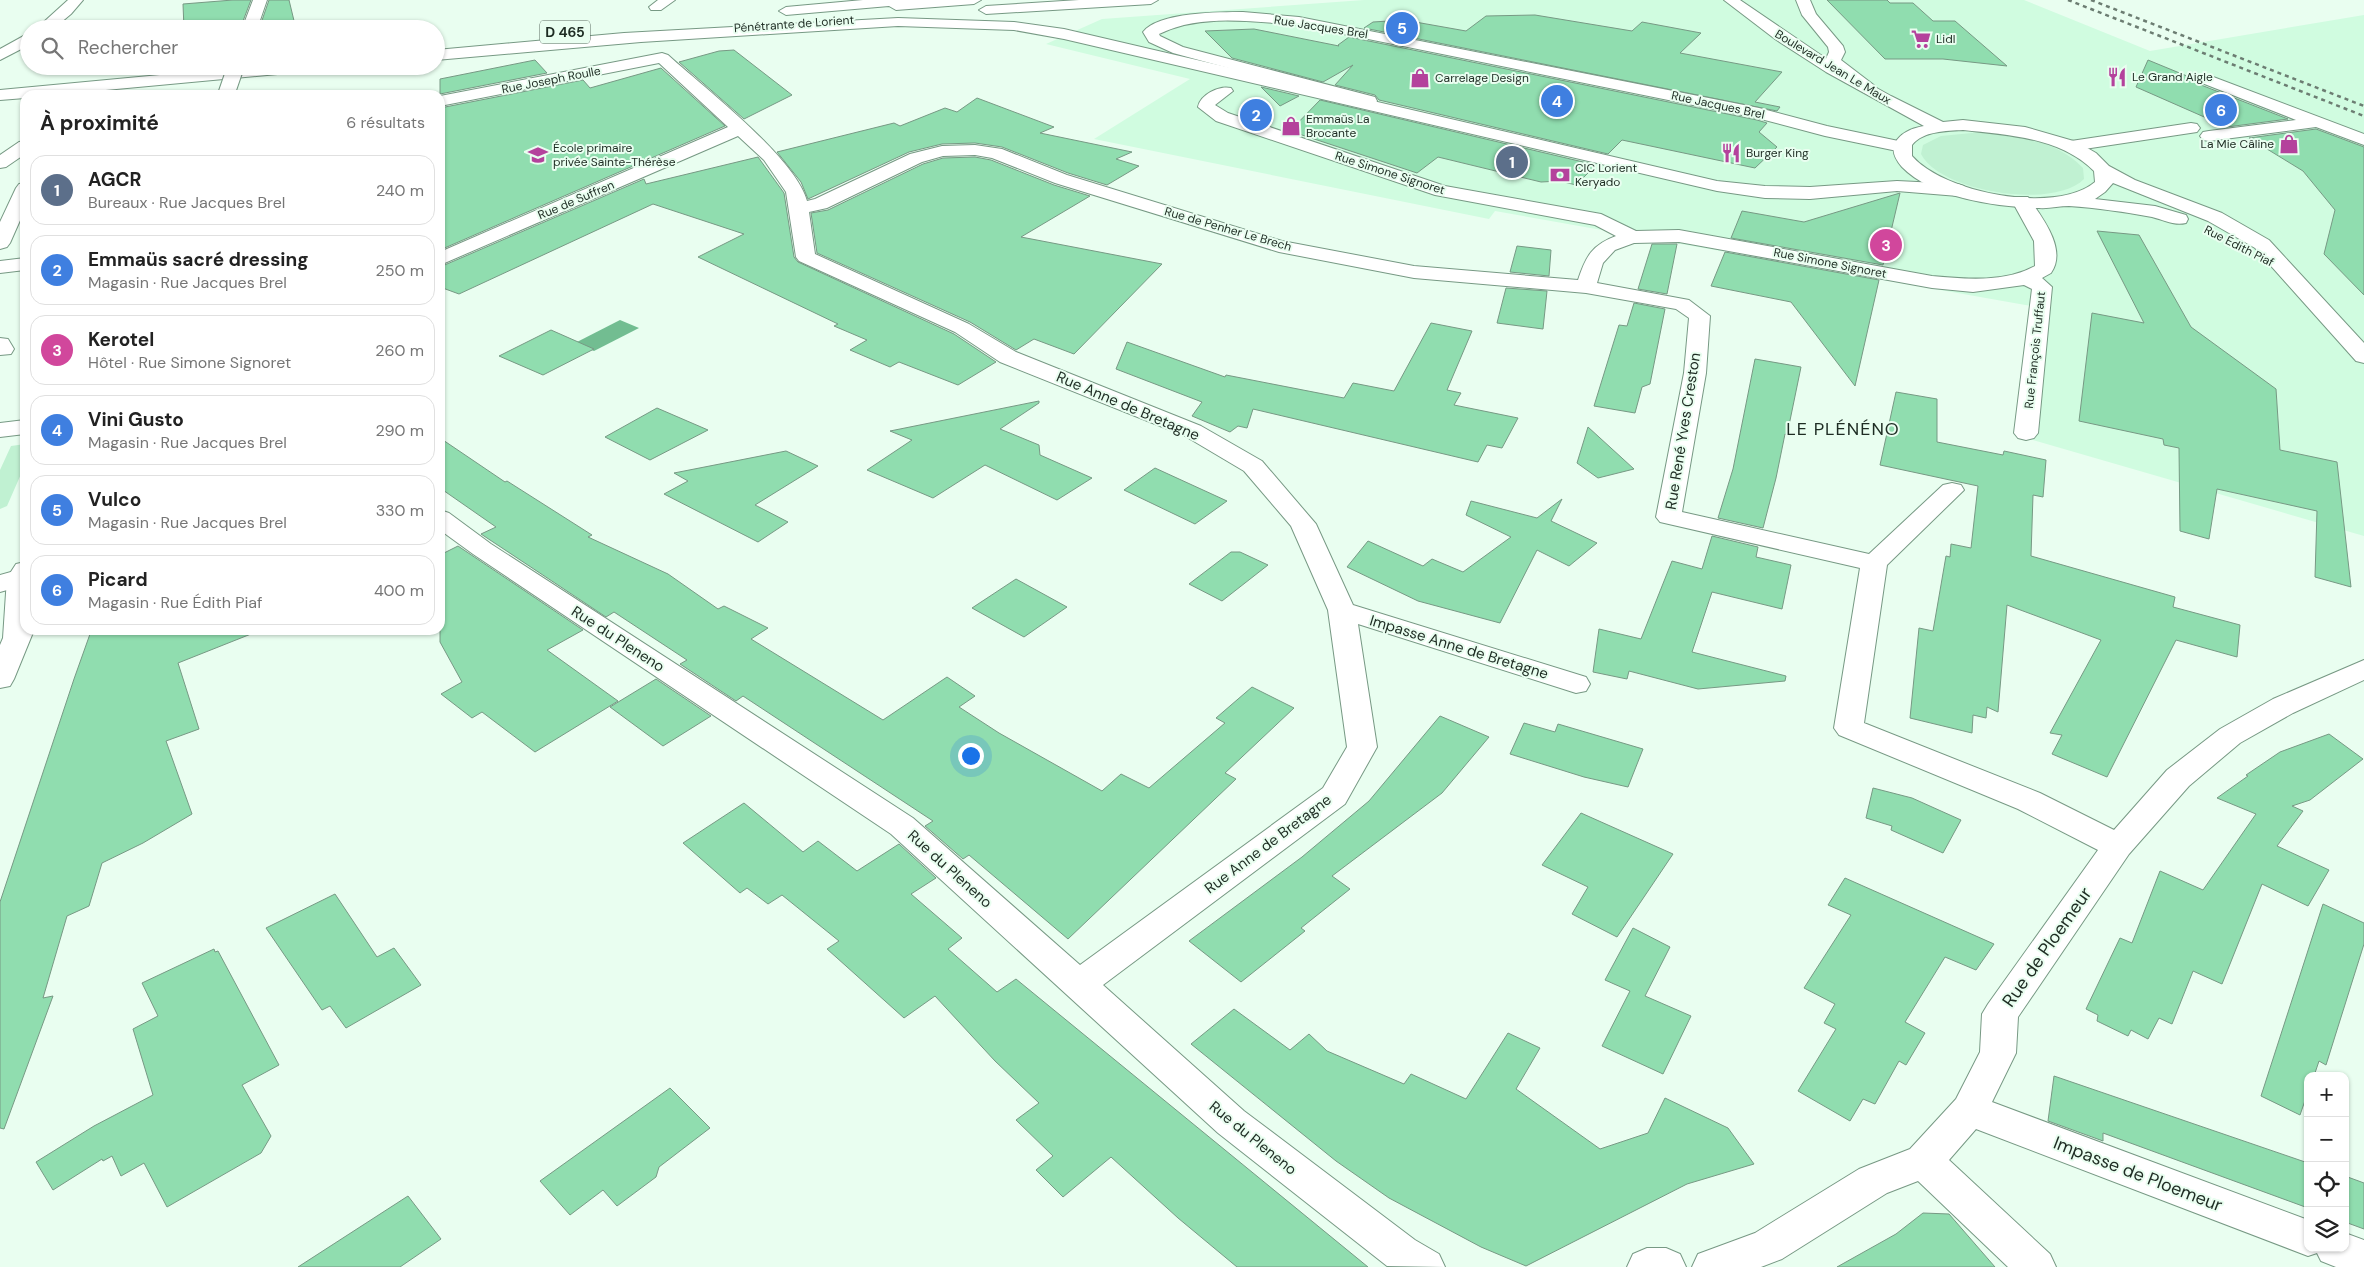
<!DOCTYPE html>
<html lang="fr">
<head>
<meta charset="utf-8">
<style>
  body { margin:0; font-family:"DM Sans",sans-serif; background:#f6f6f6; color:#222 }
  .controls { position:absolute; right:15px; bottom:15px; display:grid; overflow:hidden; border-radius:10px; box-shadow:0 1px 4px #0004 }
  .controls button { width:45px; height:45px; display:grid; place-items:center; padding:0; border:0; border-bottom:1px solid #e0e0e0; background:#fff; color:#222; font:25px sans-serif }
  .you { position:absolute; left:970px; top:755px; width:18px; height:18px; margin:-12px; border:4px solid #fff; border-radius:50%; background:#1a73e8; box-shadow:0 0 0 8px #1a73e833 }
  .badge { display:grid; place-items:center; width:32px; height:32px; border-radius:50%; background:#db2777; color:#fff; font-size:16px; font-weight:700 }
  .pin { position:absolute; translate:-50% -50%; border:2px solid #fff; box-shadow:0 1px 5px #0006 }
  .list { margin:0; padding:0; list-style:none }
  h2 { display:flex; justify-content:space-between; align-items:center; height:65px; margin:0; padding:0 20px; font-size:21px }
  h2 small { font-size:16px; font-weight:400; color:#767676 }
  .list li { display:grid; grid-template-columns:32px 1fr auto; gap:15px; align-items:center; box-sizing:border-box; height:70px; margin:0 10px 10px; padding:0 10px; border:1px solid #e0e0e0; border-radius:15px }
  .list b { display:block; font-size:19px; white-space:nowrap }
  .list p { margin:0; font-size:16px; white-space:nowrap; color:#767676 }
  .list em { font-size:16px; font-style:normal; color:#767676 }
  .icon { flex:none; width:28px; height:28px; fill:none; stroke:currentColor; stroke-width:2; stroke-linecap:round; stroke-linejoin:round }
  .map { position:relative; flex:none; width:2364px; height:1267px; overflow:hidden }
  .search { position:absolute; background:#fff; box-shadow:0 1px 4px #0004; left:20px; top:20px; width:425px; height:55px; display:flex; align-items:center; gap:12px; box-sizing:border-box; padding:0 18px; border-radius:28px; color:#767676; font-size:19px }
  .panel { position:absolute; background:#fff; box-shadow:0 1px 4px #0004; left:20px; top:90px; width:425px; height:545px; border-radius:15px }
  .map>svg:first-child { display:block }
  .built { fill:#d0fce0 }
  .green { fill:#c0f1d2 }
  .water { fill:#72bd91 }
  .building { fill:#90ddaf; stroke:#779984 }
  .lines { fill:none; stroke-linecap:round; stroke-linejoin:round }
  .minor-casing { stroke:#779984; stroke-width:2 }
  .major-casing { stroke:#779984; stroke-width:2 }
  .highway-casing { stroke:#779984; stroke-width:2 }
  .minor { fill:#fff; fill-rule:evenodd }
  .major { fill:#fff; fill-rule:evenodd }
  .highway { fill:#fff; fill-rule:evenodd }
  .rail { stroke:#6c7d72; stroke-width:2.5; stroke-dasharray:4 4; stroke-linecap:butt }
  .major-bridge-casing { stroke:#779984; stroke-width:18; stroke-linecap:butt }
  .major-bridge { stroke:#fff; stroke-width:16 }
  .labels { text-anchor:middle; dominant-baseline:central; stroke-width:4; stroke-linejoin:round; paint-order:stroke }
  .far-street-label { font-size:12px; fill:#1e2c23; stroke:#e9fef0 }
  .far-poi-label { font-size:12px; fill:#1e2c23; stroke:#e9fef0; text-anchor:start }
  .shield { fill:#e9fef0; stroke:#5b6b60; stroke-width:1 }
  .shield-label { font-size:14px; font-weight:bold; fill:#1e2c23 }
  .street-label { font-size:15px; fill:#1e2c23; stroke:#e9fef0 }
  .quarter-label { font-size:18px; letter-spacing:1px; fill:#1e2c23; stroke:#e9fef0 }
  .near-street-label { font-size:18px; fill:#1e2c23; stroke:#e9fef0 }
</style>
</head>
<body>
<div class="map">
<svg width="2364" height="1267" viewBox="0 0 2364 1267">
  <rect width="100%" height="100%" fill="#e9fef0"/>
  <path class="built" d="M1364,0H2024L2150,51L2364,15V536L2019,436L2031,306L1495,211L1489,219L1094,139L1190,79L1046,44L1102,19Z"/>
  <path class="green" d="M1982,132C2018,135 2057,141 2083,168L2084,179C2054,210 1940,192 1921,154L1923,145L1941,136Z
    M25,444V465L7,506L0,509V470L11,446Z"/>
  <path class="water" d="M620,320L639,328L594,351L575,343Z"/>
  <path class="building" d="M233,0H251L240,29H184L183,4Z
    M269,0H289L296,29H259Z
    M1827,0H1887L1890,3H1913L1933,21H1955L2007,66L1943,59H1885Z
    M1535,15L1632,31L1642,22L1701,33L1680,53L1782,72L1755,102L1780,107L1777,111L1364,28L1373,22L1404,20L1466,31L1486,16Z
    M1254,29L1339,46L1338,45L1349,37L1757,120L1767,123L1759,132L1777,147L1755,168L1622,140L1608,154L1379,100L1375,95L1335,85L1353,65L1323,82L1232,58L1205,31Z
    M734,50L792,95L744,119L679,62L719,51Z
    M535,60L547,73L440,94V79Z
    M2148,60L2199,81L2201,85L2288,119L2227,127L2136,87Z
    M661,68L725,126L440,250V108L583,80L590,88Z
    M1261,87L1299,96L1280,106Z
    M977,98L1054,127L1040,133L1132,152L1116,159L1139,166L1107,185L1068,173L1002,147L975,143L942,144L909,152L808,199L801,182L777,152L894,123L900,126L945,108L957,112Z
    M1320,100L1596,165L1576,185L1560,181L1541,182L1438,157L1417,173L1290,131Z
    M2316,129L2364,147V295L2324,254L2335,210L2303,171L2249,138Z
    M758,157L784,193L794,257L798,262L954,334L996,362L958,385L899,362L890,367L850,350L867,340L834,326L838,324L698,257L744,234L653,204L459,294L440,287V267L644,179L646,184Z
    M975,157L991,160L1054,185L1090,196L1021,237L1162,264L1074,354L1034,339L1016,350L970,322L817,253L811,213L828,210L923,164L943,158Z
    M1900,193L1883,265L1731,238L1742,211L1804,222Z
    M2097,231L2139,235L2191,327L2276,389L2280,450L2337,462L2351,587L2315,577L2317,511L2217,489L2209,539L2180,531L2179,448L2164,445L2163,439L2079,421L2092,313L2144,323Z
    M1652,244H1677L1667,294L1638,289Z
    M1517,246L1551,250L1549,276L1510,272Z
    M1725,252L1879,280L1855,386L1791,302L1711,286Z
    M1506,288L1547,291L1543,329L1497,323Z
    M1634,303L1665,309L1650,384L1642,387L1635,413L1594,406L1619,325L1627,326Z
    M1431,323L1472,331L1447,390L1461,393L1454,405L1518,418L1502,448L1487,445L1478,462L1253,409L1247,428L1238,426L1230,432L1192,416L1202,402L1116,369L1127,342L1225,377L1226,375L1344,398L1353,383L1394,391Z
    M551,330L594,349L543,375L499,356Z
    M1755,359L1801,367L1787,435L1785,434L1776,478L1763,528L1718,518L1733,469Z
    M1896,392L1937,399V442L2003,455L2004,451L2046,460L2043,497L2033,495L2031,556L2175,597L2173,607L2240,625L2237,657L2176,640L2107,777L2052,754L2062,735L2050,733L2101,640L2007,605L1998,712L1987,707L1986,718L1973,715L1972,733L1910,718L1919,628L1933,631L1946,556L1950,557L1951,544L1971,548L1978,486L1880,465Z
    M1039,401V403L1000,429L1039,445L1040,455L1092,478L1057,500L985,465L933,498L867,470L912,440L890,431Z
    M657,408L708,430L650,460L605,437Z
    M1588,427L1634,469L1598,478L1577,463Z
    M440,438L505,482L507,481L592,535L588,537L668,574L718,609L724,606L768,628L751,639L883,720L947,677L975,696L959,707L999,733L1102,791L1121,774L1149,788L1225,723L1216,718L1252,687L1294,708L1225,773L1236,779L1068,939L969,855L963,859L925,826L933,821L743,696L736,701L680,664L687,660L614,612L606,617L481,534L496,527L440,488Z
    M786,451L818,466L755,505L788,522L758,542L664,494L688,481L674,473Z
    M1155,468L1227,501L1195,524L1124,490Z
    M1562,499L1551,521L1597,543L1569,566L1537,550L1500,623L1418,601L1347,567L1368,541L1423,566L1432,559L1463,572L1511,537L1466,515L1471,501L1537,518Z
    M1712,536L1758,547L1756,557L1791,565L1782,609L1712,592L1692,652L1786,676L1785,681L1698,689L1629,671L1627,679L1593,672L1599,629L1641,639L1672,561L1702,569Z
    M458,546L583,630L547,650L618,701L535,752L482,712L472,718L441,694L462,682L440,642V555Z
    M1231,552H1240L1268,565L1222,601L1189,584Z
    M1016,579L1067,607L1024,637L972,608Z
    M93,630H255L256,632L178,663L199,729L166,741L192,814L143,843L102,863L89,906L67,916L43,998L53,996L4,1129L0,1128V902L74,679L90,634Z
    M656,679L711,716L663,746L610,707Z
    M1440,716L1489,737L1442,793L1332,876L1350,889L1301,928L1305,931L1241,982L1189,941L1302,857L1369,801Z
    M1524,723L1555,732L1558,724L1643,749L1628,787L1584,777L1510,754Z
    M2329,734L2363,759L2310,800L2292,806L2303,811L2277,846L2329,870L2308,906L2262,884L2222,984L2193,971L2172,1024L2159,1018L2148,1039L2131,1030L2128,1036L2097,1021L2098,1015L2086,1009L2120,938L2132,943L2160,871L2203,890L2256,814L2217,798L2248,776L2246,775L2280,752Z
    M1873,788L1912,798L1961,820L1943,853L1891,830L1892,826L1866,818Z
    M744,803L803,852L818,841L857,871L899,844L936,878L911,894L962,938L948,949L997,992L1016,979L1368,1267H1237L1178,1218L1111,1157L1063,1197L1036,1170L1053,1156L1016,1120L1039,1103L995,1061L935,996L904,1018L827,949L839,941L782,895L768,904L747,888L740,893L683,843Z
    M1581,813L1673,854L1617,937L1572,914L1588,887L1542,865Z
    M1845,878L1994,944L1976,970L1945,957L1905,1022L1925,1033L1906,1065L1899,1061L1875,1104L1863,1099L1850,1121L1798,1091L1836,1029L1824,1023L1835,1004L1804,988L1851,915L1828,905Z
    M335,894L377,957L394,948L421,985L346,1028L330,1006L322,1010L266,928Z
    M2323,904L2364,923V944L2326,1065L2319,1061L2314,1076H2308V1092L2300,1115L2261,1096Z
    M1633,928L1670,947L1645,996L1691,1016L1663,1074L1602,1046L1630,991L1605,980Z
    M214,949L215,952L218,951L279,1065L242,1085L271,1136L261,1153L167,1207L144,1163L121,1176L112,1156L103,1161L102,1159L53,1190L36,1162L94,1126L153,1095L133,1029L158,1016L142,983Z
    M1234,1009L1290,1050L1309,1034L1327,1051L1404,1084L1411,1074L1466,1099L1508,1033L1540,1048L1516,1089L1600,1149L1648,1133L1665,1098L1728,1128L1754,1164L1687,1184L1526,1266L1481,1247L1389,1198L1336,1161L1191,1044Z
    M2054,1076L2308,1163V1208L2103,1133V1141L2048,1121Z
    M670,1088L710,1128L659,1167L656,1177L617,1206L603,1190L570,1215L540,1181Z
    M2345,1176L2364,1183V1229L2345,1222Z
    M408,1196L441,1239L400,1267H298Z
    M1923,1213L1949,1214L1995,1267H1837L1896,1234Z"/>
  <g class="lines">
    <defs>
      <path id="minor" d="M68,0H83L71,14L53,29H36Z
        M658,0H675L661,10H651L649,7Z
        M1243,12L1299,17L1759,108L1827,126L1908,143L1911,147L1908,151L1902,152L1825,136L1757,118L1299,25C1253,22 1202,13 1159,34L1160,36L1183,47L1375,97L1377,101L1375,105L1369,106L1173,53L1149,42L1143,32C1158,12 1220,12 1243,12Z
        M29,33V45L0,60V49Z
        M662,53L668,55C703,87 795,157 807,201L815,199L910,154L942,146L975,145L1002,149L1067,175L1282,241L1414,266L1578,280C1586,256 1592,245 1616,236L1595,225L1435,195L1216,121L1198,107C1200,95 1219,85 1231,88L1233,91L1215,105L1228,113L1445,186L1601,214L1636,231L1679,230L1932,276C1966,279 2004,283 2035,266L2034,241L2012,201L2014,197H2028C2041,216 2068,249 2051,273L2042,278L2052,287L2038,433L2034,438L2026,440L2018,438L2014,433L2032,289L2024,285L1973,292L1932,288L1679,242L1634,243L1615,250L1603,263L1597,283L1689,300L1710,316L1706,373L1682,512L1869,554L1943,485L1952,483L1961,485L1964,490L1887,565L1864,723L2040,793L2114,830L2167,770L2220,729L2273,699L2364,660V680L2293,713L2240,743L2189,786L2129,854L2018,1017L2016,1053L1992,1102L2308,1220V1248H2345V1233L2364,1240V1267H2336L2321,1261L2317,1253L2308,1256L1976,1129L1949,1160L2050,1254L2056,1267H2008L1918,1181L1887,1193L1782,1259L1761,1267H1692L1698,1254L1755,1233L1859,1169L1910,1149L1956,1099L1980,1052L1982,1014L1988,1004L2098,850L2018,809L1839,735L1834,728L1860,568L1660,522L1656,517L1684,373L1689,318L1676,309L1586,293L1414,278L1279,252L1055,183L992,158L975,155L943,156L922,162L827,208L809,212L815,254L969,324L1016,352L1201,426L1262,461L1316,524L1353,605L1586,677L1590,684L1586,691L1576,693L1358,624L1377,747L1345,804L1103,985L1244,1111L1415,1240L1439,1254L1445,1267L1387,1266L1218,1133L891,834L473,554L440,530V510L449,513L491,544L913,818L1080,965L1323,788L1347,747L1328,610L1291,526L1244,471L1185,436L1000,362L955,332L799,261L796,257L786,192L764,160L738,136L440,265V252L728,127L659,63L440,106V96Z
        M2208,75L2364,134V145L2316,127L2209,141L2203,140L2200,136L2203,132L2209,131L2296,120L2202,83L2200,80L2202,77Z
        M2191,123L2197,124L2200,128L2197,132L2071,151L2065,150L2062,146L2065,142L2071,141Z
        M25,141V154L6,167L0,168V155L19,142Z
        M25,183V209L10,243L7,247L0,249V222L16,188L19,184Z
        M25,258V270L0,273V261Z
        M0,338L8,339L14,349L11,354L0,355Z
        M25,420V434L0,437V423Z
        M25,568V585L0,592V575Z
        M1647,1248H1666L1680,1254L1686,1267H1627L1633,1254Z"/>
      <path id="major" d="M253,0H267L257,29H242Z
        M1724,0H1740L1837,66L1891,96L1943,122L1963,120L2025,127L2077,142L2096,153L2109,166L2135,180L2222,213L2269,240L2364,343V363L2356,361L2255,248L2208,221L2113,183L2105,192L2095,199L2155,206L2186,215L2188,219L2186,223C2174,226 2164,220 2152,217C2126,212 2096,208 2069,206C2059,206 2049,209 2039,208C1997,207 1932,198 1902,167C1896,160 1891,152 1895,143C1901,132 1913,128 1924,126L1826,72L1775,39ZM1963,130C2008,135 2060,137 2094,171L2095,182C2056,215 1944,193 1912,156V145C1923,131 1946,131 1963,130Z
        M25,562V630H34L14,679L10,686L0,688V645L3,638L7,578L16,564Z"/>
      <path id="highway" d="M863,0H981L974,4L896,10L889,6L786,15L779,11L786,7Z
        M1079,0H1158L1151,4L986,14L979,10L986,6Z
        M1796,0H1810L1816,14L1843,46L1845,52L1841,60L1875,86L1877,89L1875,92H1863L1827,64L1825,61L1829,52L1828,47L1802,15Z
        M898,18L1014,22L1064,29L1717,181L1765,186L1810,187L1897,181L1958,184L1964,186L1967,190L1964,194L1958,196L1897,191L1810,199L1765,198L1717,191L1064,39L1014,30L898,26L641,42L436,60V50L624,33Z
        M256,66H317L309,71L52,95H25V98L0,100V90Z"/>
    </defs>
    <use href="#minor" class="minor-casing"/>
    <use href="#major" class="major-casing"/>
    <use href="#highway" class="highway-casing"/>
    <use href="#minor" class="minor"/>
    <use href="#major" class="major"/>
    <use href="#highway" class="highway"/>
    <path class="rail" d="M2068,0L2364,116
      M2091,0L2364,106"/>
    <defs>
      <path id="major-bridge" d="M226,95L236,66"/>
    </defs>
    <use href="#major-bridge" class="major-bridge-casing"/>
    <use href="#major-bridge" class="major-bridge"/>
  </g>
  <defs>
    <symbol id="supermarket-bare" viewBox="-9 -9 18 18"><path d="M-6-5.5h2.5l.6 2H6L4.5 2H-2.5L-4.4-4H-6ZM-1.5 3.2a1.3 1.3 0 1 0 .1 0ZM3 3.2a1.3 1.3 0 1 0 .1 0Z" fill="#b4429c" stroke="#e9fef0" stroke-width="2.5" paint-order="stroke"/></symbol>
    <symbol id="restaurant-bare" viewBox="-9 -9 18 18"><path d="M-5-6h1v4h1v-4h1v4h1v-4h1v5L-1.5 .5V6h-2V.5L-5-1ZM5-6V6H3V1.5H1.5Q1.5-4 5-6Z" fill="#b4429c" stroke="#e9fef0" stroke-width="2.5" paint-order="stroke"/></symbol>
    <symbol id="shop-bare" viewBox="-9 -9 18 18"><path d="M-5-2.5h2.3a2.7 3.5 0 0 1 5.4 0H5L5.5 6h-11ZM-1.5-2.5h3a1.5 2.3 0 0 0-3 0Z" fill="#b4429c" stroke="#e9fef0" stroke-width="2.5" paint-order="stroke"/></symbol>
    <symbol id="school-bare" viewBox="-9 -9 18 18"><path d="M0-5L7-2L0 1L-7-2ZM-4 1L0 2.5L4 1V4Q0 6-4 4Z" fill="#b4429c" stroke="#e9fef0" stroke-width="2.5" paint-order="stroke"/></symbol>
    <symbol id="bank-bare" viewBox="-9 -9 18 18"><path d="M-6-4H6V4H-6ZM0-2.3a2.3 2.3 0 1 0 0 4.6a2.3 2.3 0 1 0 0-4.6Z" fill="#b4429c" stroke="#e9fef0" stroke-width="2.5" paint-order="stroke"/></symbol>
  </defs>
  <g fill-rule="evenodd">
    <use href="#supermarket-bare" x="1907" y="25" width="28" height="28"/>
    <use href="#restaurant-bare" x="2103" y="63" width="28" height="28"/>
    <use href="#shop-bare" x="1406" y="64" width="28" height="28"/>
    <use href="#shop-bare" x="1277" y="112" width="28" height="28"/>
    <use href="#shop-bare" x="2275" y="130" width="28" height="28"/>
    <use href="#restaurant-bare" x="1717" y="139" width="28" height="28"/>
    <use href="#school-bare" x="524" y="141" width="28" height="28"/>
    <use href="#bank-bare" x="1546" y="161" width="28" height="28"/>
  </g>
  <g class="labels">
    <g class="far-street-label">
      <text transform="translate(794 24) rotate(-4)">Pénétrante de Lorient</text>
      <text transform="translate(1321 27) rotate(9)">Rue Jacques Brel</text>
      <text transform="translate(1833 67) rotate(31)">Boulevard Jean Le Maux</text>
      <text transform="translate(551 80) rotate(-11)">Rue Joseph Roulle</text>
      <text transform="translate(1718 105) rotate(12)">Rue Jacques Brel</text>
      <text transform="translate(1390 173) rotate(18)">Rue Simone Signoret</text>
      <text transform="translate(576 200) rotate(-23)">Rue de Suffren</text>
      <text transform="translate(1228 229) rotate(16)">Rue de Penher Le Brech</text>
      <text transform="translate(2239 246) rotate(27)">Rue Édith Piaf</text>
      <text transform="translate(1830 263) rotate(11)">Rue Simone Signoret</text>
      <text transform="translate(2035 350) rotate(-84)">Rue François Truffaut</text>
    </g>
    <g class="far-poi-label">
      <text x="1936" y="39">Lidl</text>
      <text x="2132" y="77">Le Grand Aigle</text>
      <text x="1435" y="78">Carrelage Design</text>
      <text x="1306" y="119">Emmaüs La<tspan x="1306" dy="14">Brocante</tspan></text>
      <text x="2274" y="144" text-anchor="end">La Mie Câline</text>
      <text x="553" y="148">École primaire<tspan x="553" dy="14">privée Sainte-Thérèse</tspan></text>
      <text x="1746" y="153">Burger King</text>
      <text x="1575" y="168">CIC Lorient<tspan x="1575" dy="14">Keryado</tspan></text>
    </g>
    <rect class="shield" x="540" y="20.5" width="50" height="23" rx="4"/>
    <g class="shield-label">
      <text x="565" y="32">D 465</text>
    </g>
    <g class="street-label">
      <text transform="translate(1128 406) rotate(23)">Rue Anne de Bretagne</text>
      <text transform="translate(1683 431) rotate(-81)">Rue René Yves Creston</text>
      <text transform="translate(618 639) rotate(33)">Rue du Pleneno</text>
      <text transform="translate(1459 647) rotate(17)">Impasse Anne de Bretagne</text>
      <text transform="translate(1268 844) rotate(-37)">Rue Anne de Bretagne</text>
      <text transform="translate(950 869) rotate(42)">Rue du Pleneno</text>
      <text transform="translate(1253 1138) rotate(39)">Rue du Pleneno</text>
    </g>
    <g class="quarter-label">
      <text x="1843" y="429">LE PLÉNÉNO</text>
    </g>
    <g class="near-street-label">
      <text transform="translate(2047 947) rotate(-55)">Rue de Ploemeur</text>
      <text transform="translate(2138 1174) rotate(21)">Impasse de Ploemeur</text>
    </g>
  </g>
</svg>
<div class="controls">
<button>+</button>
<button>−</button>
<button><svg class="icon" aria-label="locate" viewBox="0 0 24 24"><circle cx="12" cy="12" r="6"/><path d="M12 2v4M12 18v4M2 12h4M18 12h4"/></svg></button>
<button><svg class="icon" aria-label="layers" viewBox="0 0 24 24"><path d="M12 4l9 5-9 5-9-5zM3 14l9 5 9-5"/></svg></button>
</div>
<div class="you"></div>
<div class="pin badge" style="left:1512px;top:162px;background:#5c6f8a">1</div>
<div class="pin badge" style="left:1256px;top:115px;background:#3f7fe0">2</div>
<div class="pin badge" style="left:1886px;top:245px;background:#d1479c">3</div>
<div class="pin badge" style="left:1557px;top:101px;background:#3f7fe0">4</div>
<div class="pin badge" style="left:1402px;top:28px;background:#3f7fe0">5</div>
<div class="pin badge" style="left:2221px;top:110px;background:#3f7fe0">6</div>
<div class="search"><svg class="icon" aria-label="search" viewBox="0 0 24 24"><circle cx="10" cy="10" r="6"/><path d="M15 15l6 6"/></svg>Rechercher</div>
<section class="panel">
<h2>À proximité<small>6 résultats</small></h2>
<ul class="list">
<li><span class="badge" style="background:#5c6f8a">1</span><div><b>AGCR</b><p>Bureaux · Rue Jacques Brel</p></div><em>240 m</em></li>
<li><span class="badge" style="background:#3f7fe0">2</span><div><b>Emmaüs sacré dressing</b><p>Magasin · Rue Jacques Brel</p></div><em>250 m</em></li>
<li><span class="badge" style="background:#d1479c">3</span><div><b>Kerotel</b><p>Hôtel · Rue Simone Signoret</p></div><em>260 m</em></li>
<li><span class="badge" style="background:#3f7fe0">4</span><div><b>Vini Gusto</b><p>Magasin · Rue Jacques Brel</p></div><em>290 m</em></li>
<li><span class="badge" style="background:#3f7fe0">5</span><div><b>Vulco</b><p>Magasin · Rue Jacques Brel</p></div><em>330 m</em></li>
<li><span class="badge" style="background:#3f7fe0">6</span><div><b>Picard</b><p>Magasin · Rue Édith Piaf</p></div><em>400 m</em></li>
</ul>
</section>
</div>
</body>
</html>
